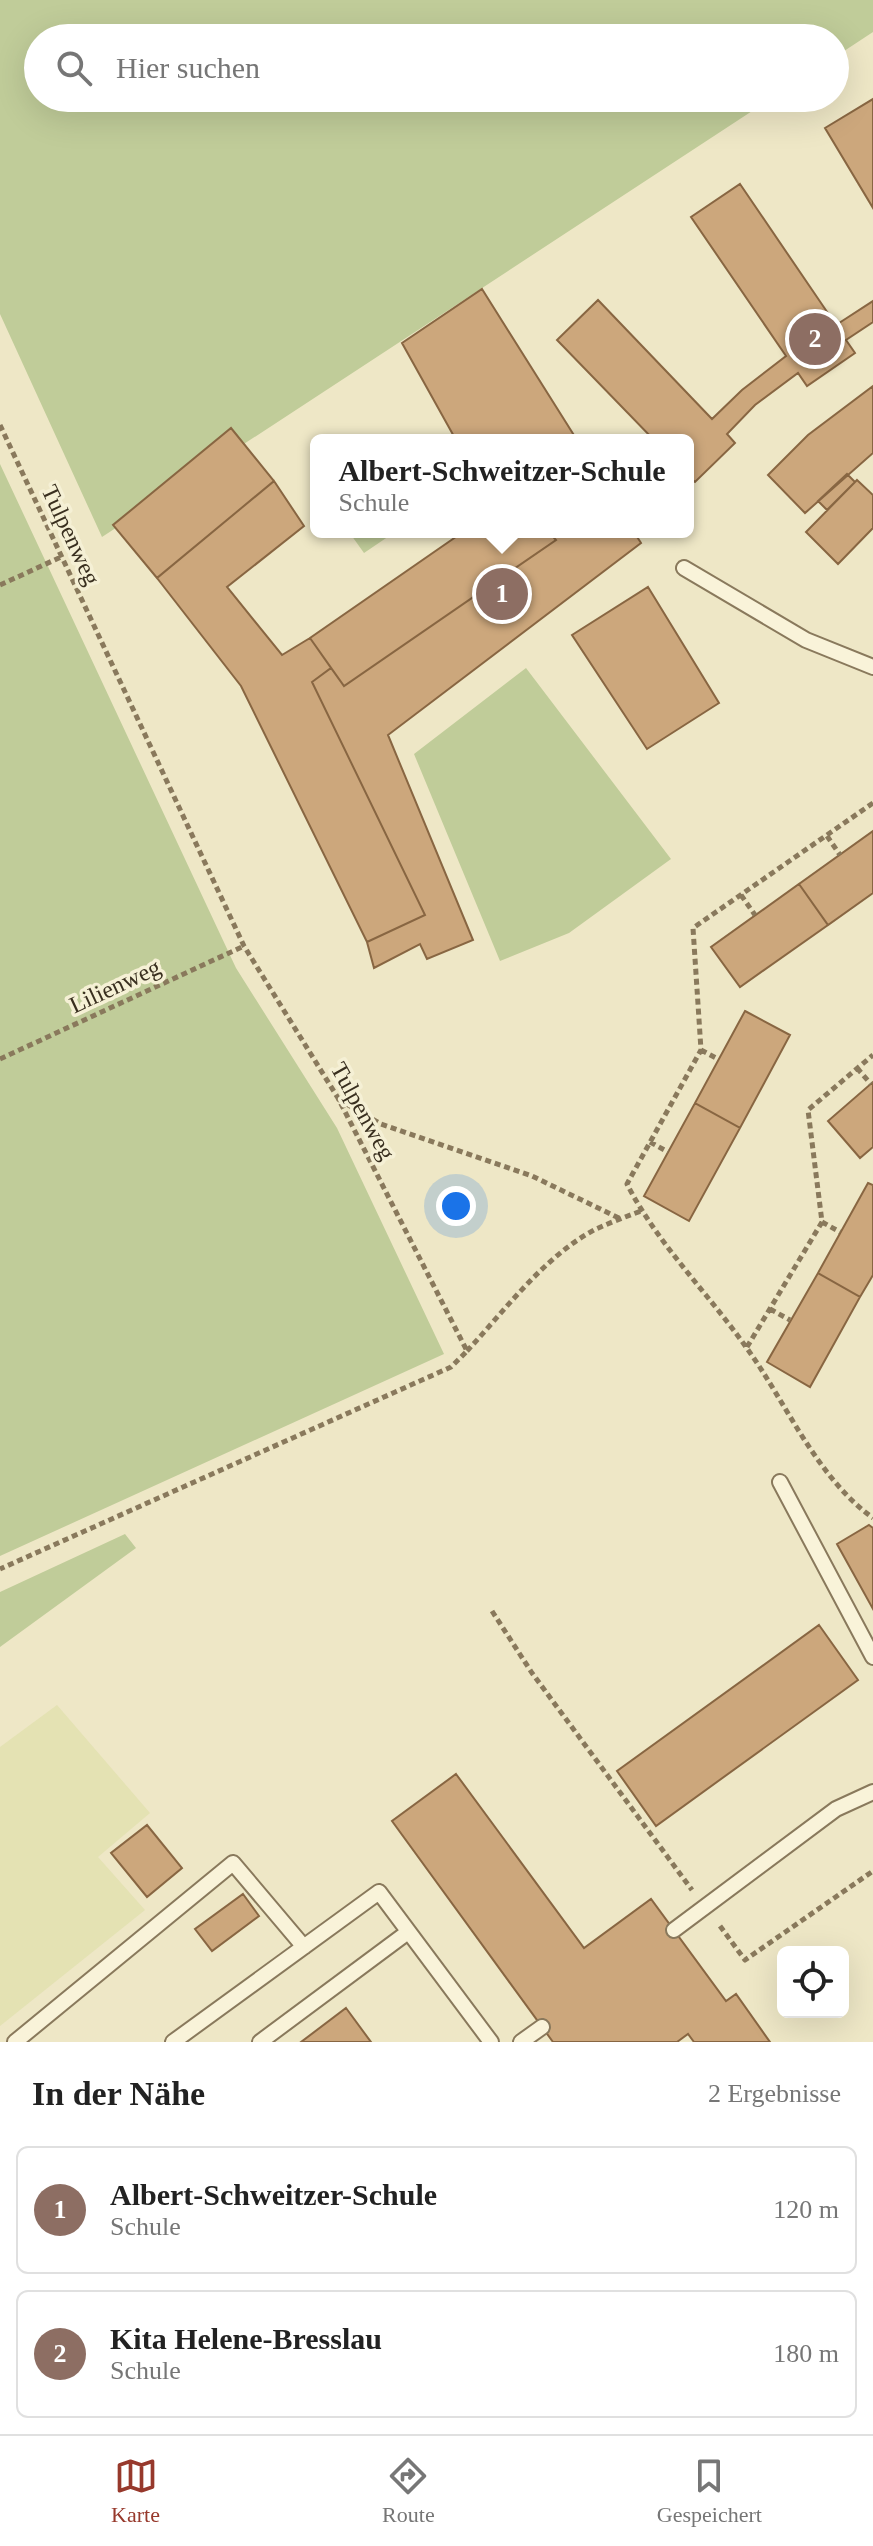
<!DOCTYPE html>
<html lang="de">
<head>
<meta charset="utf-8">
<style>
  body { margin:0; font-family:Georgia,serif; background:#f2f2f2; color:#222 }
  .controls { position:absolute; right:24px; bottom:24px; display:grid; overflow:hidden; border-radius:12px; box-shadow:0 8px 32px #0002 }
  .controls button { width:72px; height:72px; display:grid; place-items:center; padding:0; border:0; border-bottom:2px solid #e0e0e0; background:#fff; color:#222; font:40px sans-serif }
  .you { position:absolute; left:456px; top:1206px; width:28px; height:28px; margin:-20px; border:6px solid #fff; border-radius:50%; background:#1a73e8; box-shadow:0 0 0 12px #1a73e833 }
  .badge { display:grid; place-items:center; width:52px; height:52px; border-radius:50%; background:#97392c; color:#fff; font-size:26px; font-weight:700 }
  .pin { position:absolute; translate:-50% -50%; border:4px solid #fff; box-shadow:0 2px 8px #0006 }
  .popup { position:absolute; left:310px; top:434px; width:384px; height:104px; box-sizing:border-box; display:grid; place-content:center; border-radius:12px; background:#fff; filter:drop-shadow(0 2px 6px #0005); font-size:26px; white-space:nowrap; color:#767676 }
  .popup b { font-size:30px; color:#222 }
  .popup::after { content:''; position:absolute; left:50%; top:100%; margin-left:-16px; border:16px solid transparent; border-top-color:#fff }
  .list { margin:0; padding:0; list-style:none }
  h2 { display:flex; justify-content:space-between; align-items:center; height:104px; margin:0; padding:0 32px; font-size:34px }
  h2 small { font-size:26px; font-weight:400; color:#767676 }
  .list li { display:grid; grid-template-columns:52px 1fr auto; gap:24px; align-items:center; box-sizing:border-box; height:128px; margin:0 16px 16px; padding:0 16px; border:2px solid #e0e0e0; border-radius:12px }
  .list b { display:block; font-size:30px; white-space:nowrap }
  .list p { margin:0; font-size:26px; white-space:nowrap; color:#767676 }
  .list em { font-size:26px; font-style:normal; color:#767676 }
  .icon { flex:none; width:44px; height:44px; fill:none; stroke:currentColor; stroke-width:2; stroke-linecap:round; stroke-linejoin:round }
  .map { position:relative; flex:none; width:873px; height:2042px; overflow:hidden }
  .search { position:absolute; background:#fff; box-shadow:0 8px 32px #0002; left:24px; right:24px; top:24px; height:88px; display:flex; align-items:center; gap:20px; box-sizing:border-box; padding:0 28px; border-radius:44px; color:#767676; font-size:30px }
  .sheet { height:392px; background:#fff }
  nav { display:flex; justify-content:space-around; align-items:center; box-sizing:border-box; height:112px; border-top:2px solid #e0e0e0; background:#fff; font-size:22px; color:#767676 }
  nav a { display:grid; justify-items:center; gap:4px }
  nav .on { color:#97392c }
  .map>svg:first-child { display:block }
  .farmland { fill:#e4e2b3 }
  .green { fill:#c0cc99 }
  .building { fill:#cca77c; stroke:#886642; stroke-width:2 }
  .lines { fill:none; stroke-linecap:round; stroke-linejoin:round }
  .service-casing { stroke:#89795c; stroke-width:18 }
  .path { stroke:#89795c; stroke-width:5; stroke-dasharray:6 4; stroke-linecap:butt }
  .service { stroke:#f9f3d9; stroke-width:14 }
  .labels { text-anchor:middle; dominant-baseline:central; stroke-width:7; stroke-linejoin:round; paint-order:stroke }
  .street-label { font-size:24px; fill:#392f1f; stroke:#f5f0d5 }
</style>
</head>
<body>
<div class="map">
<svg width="873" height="2042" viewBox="0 0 873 2042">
  <rect width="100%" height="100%" fill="#eee7c6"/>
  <path class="farmland" d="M57,1705L150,1813L98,1857L145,1910L0,2026V1747Z"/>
  <path class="green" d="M0,0H873V32L835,57V38H38V98H772L102,537L0,314Z
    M0,464L236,968L337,1128L444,1354L0,1556Z
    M349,532H395L364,553Z
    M526,668L671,859L569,933L500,961L414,754Z
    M125,1534L136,1548L0,1647V1592Z"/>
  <path class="building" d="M873,99V208L825,128Z
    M740,184L836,325L873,301V322L846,340L855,353L807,386L798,373L755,405L727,434L735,443L695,482L688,476V440H654L557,340L598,300L712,419L742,390L786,356L691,217Z
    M482,289L577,440H456L402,343Z
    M873,386V453L805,513L768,475L808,435Z
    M231,428L274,481L157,578L113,525Z
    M847,474L855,482L827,510L818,501Z
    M857,480L873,495V528L838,564L806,532Z
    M274,481L304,526L227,587L282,655L310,638L331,668L312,682L425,915L367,942L241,686L157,578Z
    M463,532H549L556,540L344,686L310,638Z
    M549,532H634L641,543L388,735L473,940L427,959L420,944L374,968L367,942L425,915L312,682L331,668L344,686L556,540Z
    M648,587L719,703L647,749L572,635Z
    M873,831V893L828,925L799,884Z
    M799,884L828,925L740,987L711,947Z
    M745,1011L790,1035L740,1128L695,1103Z
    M873,1082V1147L860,1158L828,1121Z
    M695,1103L740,1128L689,1221L644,1196Z
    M868,1183L873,1185V1275L860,1297L818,1273Z
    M818,1273L860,1297L810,1387L767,1362Z
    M869,1525L873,1528V1609L837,1544Z
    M819,1625L858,1680L656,1826L617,1771Z
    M456,1774L584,1948L651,1899L726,2001L736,1994L770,2042H694L688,2034L677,2042H553L392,1821Z
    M147,1825L182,1868L147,1897L111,1853Z
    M243,1894L259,1916L212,1951L195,1929Z
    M346,2008L371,2042H301Z"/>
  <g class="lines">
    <defs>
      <path id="service" d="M684,568L806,640L873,667
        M780,1482L873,1657
        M674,1930L836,1809L873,1792
        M15,2042L233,1863L304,1947
        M173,2042L379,1892L491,2042
        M260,2042L408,1932
        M521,2042L542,2027"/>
    </defs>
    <use href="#service" class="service-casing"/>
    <path class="path" d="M0,425L244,946L338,1098L467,1351L451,1367L0,1569
      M0,585L61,557
      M873,803L693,928L701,1050L627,1184C657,1243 707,1292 746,1347C786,1402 816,1477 873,1518
      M827,836L840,855
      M741,895L755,915
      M701,1050L718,1059
      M0,1059L244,946
      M857,1068L871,1084
      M338,1099L381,1124L532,1176L621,1219
      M650,1142L668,1152
      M822,1222L840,1232
      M770,1309L790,1320
      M747,1347L822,1222L808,1110L873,1055
      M467,1351C506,1309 544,1257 594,1230C609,1223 625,1217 641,1211
      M492,1611L532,1673L692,1890
      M720,1926L745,1960L873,1871"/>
    <use href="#service" class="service"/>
  </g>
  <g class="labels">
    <g class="street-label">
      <text transform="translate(71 535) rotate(65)">Tulpenweg</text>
      <text transform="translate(115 986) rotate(-25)">Lilienweg</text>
      <text transform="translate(363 1111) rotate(61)">Tulpenweg</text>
    </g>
  </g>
</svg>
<div class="controls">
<button><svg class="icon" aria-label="locate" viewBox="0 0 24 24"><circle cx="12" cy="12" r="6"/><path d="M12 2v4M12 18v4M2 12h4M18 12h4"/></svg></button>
</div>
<div class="you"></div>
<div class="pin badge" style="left:502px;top:594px;background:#8d6e63">1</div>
<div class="popup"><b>Albert-Schweitzer-Schule</b>Schule</div>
<div class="pin badge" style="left:815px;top:339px;background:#8d6e63">2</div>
<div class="search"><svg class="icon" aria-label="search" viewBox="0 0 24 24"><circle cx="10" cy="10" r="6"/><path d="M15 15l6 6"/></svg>Hier suchen</div>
</div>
<section class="sheet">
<h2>In der Nähe<small>2 Ergebnisse</small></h2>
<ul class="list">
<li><span class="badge" style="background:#8d6e63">1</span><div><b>Albert-Schweitzer-Schule</b><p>Schule</p></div><em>120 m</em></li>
<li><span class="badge" style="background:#8d6e63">2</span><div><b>Kita Helene-Bresslau</b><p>Schule</p></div><em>180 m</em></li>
</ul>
</section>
<nav>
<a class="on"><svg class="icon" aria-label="map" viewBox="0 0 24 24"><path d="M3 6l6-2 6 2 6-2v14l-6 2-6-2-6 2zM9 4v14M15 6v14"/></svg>Karte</a>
<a><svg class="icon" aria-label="directions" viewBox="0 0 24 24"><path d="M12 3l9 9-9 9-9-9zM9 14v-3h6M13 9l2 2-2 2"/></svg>Route</a>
<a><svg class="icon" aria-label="saved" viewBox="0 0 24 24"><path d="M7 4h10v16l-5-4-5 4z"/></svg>Gespeichert</a>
</nav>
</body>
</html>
